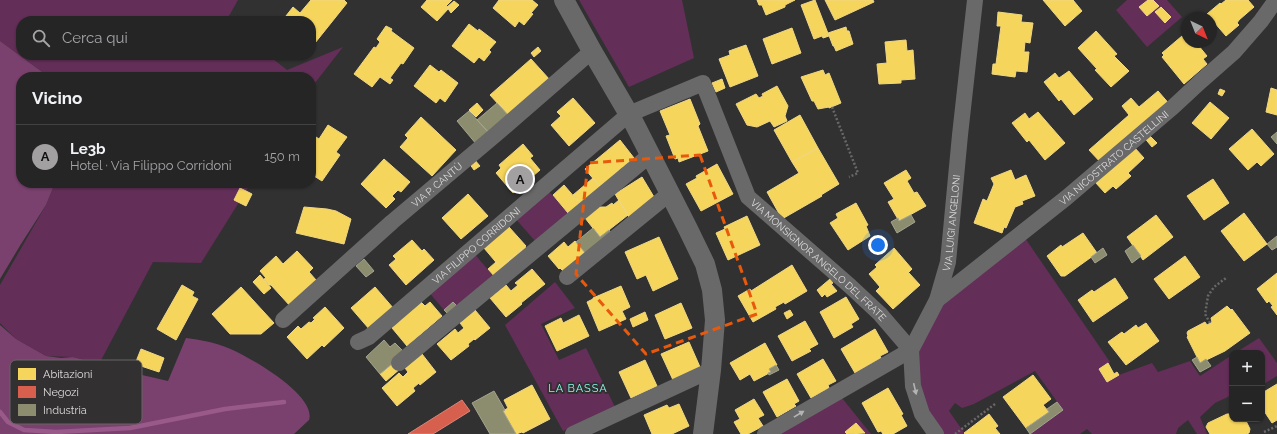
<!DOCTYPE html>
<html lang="it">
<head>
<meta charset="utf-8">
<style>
  body { margin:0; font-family:Raleway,sans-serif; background:#323132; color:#f1f3f6 }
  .controls { position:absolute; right:12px; bottom:12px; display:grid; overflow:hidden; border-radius:8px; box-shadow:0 1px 3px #0004 }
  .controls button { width:36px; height:36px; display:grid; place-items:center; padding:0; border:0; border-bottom:1px solid #424243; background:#262526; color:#f1f3f6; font:20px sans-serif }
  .compass { position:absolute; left:1181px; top:12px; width:36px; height:36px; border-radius:50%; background:#262526; box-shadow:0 1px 3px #0004; rotate:137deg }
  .you { position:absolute; left:878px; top:245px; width:14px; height:14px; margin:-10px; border:3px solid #fff; border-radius:50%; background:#1a73e8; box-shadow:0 0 0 6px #1a73e833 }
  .badge { display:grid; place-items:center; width:26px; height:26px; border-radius:50%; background:#a2a0a1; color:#111; font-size:13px; font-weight:700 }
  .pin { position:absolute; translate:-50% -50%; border:2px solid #fff; box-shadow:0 1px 4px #0006 }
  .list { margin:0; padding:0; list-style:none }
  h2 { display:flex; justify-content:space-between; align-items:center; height:52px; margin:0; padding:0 16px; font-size:17px }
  h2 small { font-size:13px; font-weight:400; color:#a4a5a7 }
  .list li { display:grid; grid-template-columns:26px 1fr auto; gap:12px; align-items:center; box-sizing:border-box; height:64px; padding:0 16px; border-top:1px solid #424243 }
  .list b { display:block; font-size:15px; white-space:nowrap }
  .list p { margin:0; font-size:13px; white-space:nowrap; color:#a4a5a7 }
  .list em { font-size:13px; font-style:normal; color:#a4a5a7 }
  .icon { flex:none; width:22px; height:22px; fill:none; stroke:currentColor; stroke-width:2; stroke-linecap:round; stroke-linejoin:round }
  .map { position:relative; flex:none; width:1277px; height:434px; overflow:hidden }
  .search { position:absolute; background:#262526; box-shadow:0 1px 3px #0004; left:16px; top:16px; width:300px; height:44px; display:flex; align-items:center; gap:10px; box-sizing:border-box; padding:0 14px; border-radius:16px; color:#a4a5a7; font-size:15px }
  .panel { position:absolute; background:#262526; box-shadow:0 1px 3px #0004; left:16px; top:72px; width:300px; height:116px; border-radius:16px }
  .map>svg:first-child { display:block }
  .green { fill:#632e58 }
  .forest { fill:#7a416e }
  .homes { fill:#f6d55c; stroke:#efd783 }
  .shops { fill:#d6604d; stroke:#d88578 }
  .industry { fill:#8c8c6e; stroke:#a5a48f }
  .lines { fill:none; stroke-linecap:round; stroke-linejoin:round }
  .stream { stroke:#995a8a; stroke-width:4.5 }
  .path { stroke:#686868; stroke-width:2.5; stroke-dasharray:2 2; stroke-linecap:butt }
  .minor { stroke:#696969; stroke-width:16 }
  .tertiary { stroke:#696969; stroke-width:20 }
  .oneway { fill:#b5b4b4 }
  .marked { fill:none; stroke:#e8590c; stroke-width:3; stroke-dasharray:8 5; stroke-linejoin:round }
  .labels { text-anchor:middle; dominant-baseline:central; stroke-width:4; stroke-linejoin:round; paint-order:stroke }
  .street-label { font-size:10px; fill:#dedcdd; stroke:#333032 }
  .neighbourhood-label { font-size:11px; letter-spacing:1px; fill:#8df6ea; stroke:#333032 }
  .key { fill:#333032; stroke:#666465; stroke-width:1 }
  .key-label { font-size:11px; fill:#dedcdd }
</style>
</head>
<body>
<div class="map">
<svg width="1277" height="434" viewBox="0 0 1277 434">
  <rect width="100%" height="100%" fill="#323132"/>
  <path class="green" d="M0,0H238L226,21H21V55H268L287,70L343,47L311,88V77H49L0,41Z
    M579,0H682L694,58L629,87Z
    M1127,0H1167L1182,17L1147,47L1116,10Z
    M55,183H251L201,263L153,262L99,364L73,357L46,356L16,339L0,323V285L46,205Z
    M546,188L568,213L535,241L514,217Z
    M1025,238L1110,362L1099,369L1107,382L1119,375L1152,363L1158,372L1190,361L1200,376L1232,355V395L1215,403L1200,417L1207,434H1197L1188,420L1178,428L1176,434H1092L1087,429L1080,434H1030L1063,410L1035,371L974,404L962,408L955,403L949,411L965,434H944L925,407L916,358L936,312L969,281Z
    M473,252L494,277L458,307L453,302L444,310L427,290Z
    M555,282L575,308L541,324L559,360L586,348L615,407L563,431L505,325Z
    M1259,338L1277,363V376L1262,385V353H1235Z
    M842,398L871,434H777Z"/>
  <path class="forest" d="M0,41L49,77H21V183H55L46,205L21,244L0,279Z
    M0,325L16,339L46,356L61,358L73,357L99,364L124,369L142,375L168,381L186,338C200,340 214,342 228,348C248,356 317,395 309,420L294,434H0Z"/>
  <path class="homes" d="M311,0H344L347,3L311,48V21H282L293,7L300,13Z
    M427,0H452L446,6L449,8L437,21L421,7Z
    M499,0H532L538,5L531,13L533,14L524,25L519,21L515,27L493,8Z
    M757,0H795L785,5V7L766,15L762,5H759Z
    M815,0L829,36L823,38L822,36L814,39L801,5Z
    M825,0H873L874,2L835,20Z
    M1043,0H1073L1082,11L1065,26Z
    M1148,0H1153L1159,6L1147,16L1139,7Z
    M1226,0H1248L1254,7L1239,20L1237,23L1239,25L1226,36L1207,14L1220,3L1221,4Z
    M454,1L459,5L451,13L447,7Z
    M1161,7L1171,17L1165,23L1155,12Z
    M998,12L1022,15L1021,22L1033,23L1030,43L1025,42L1024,52H1029L1027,72L1016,71L1015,77L992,74L993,64H996L1001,26H997Z
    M469,24L478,31L479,29L496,42L489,50L491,52L484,61L479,57L474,63L452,46Z
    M386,26L392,29L391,31L414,48L403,64L401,63L390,78L393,80L390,84L380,77L372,87L354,74L374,47L376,48L380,42L377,39Z
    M846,27L847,31H849L853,44L836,51L834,46H833L828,33Z
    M792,28L801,53L772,64L763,39Z
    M1096,31L1117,54L1114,56L1129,71L1111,87L1095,70L1097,69L1078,48Z
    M1182,36L1185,38L1186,37L1187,42H1190L1195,48L1198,45L1207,56L1203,59L1207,64L1184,84L1162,57L1164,55L1162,53Z
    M906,40L907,51L913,50L915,79L901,80V83L879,84L877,64L887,63L885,42Z
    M746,45L758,76L730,87L719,59L730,55L729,51Z
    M538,47L541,51L534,57L531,53Z
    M531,59L550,80L509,116L490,95Z
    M430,65L439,72L441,70L458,83L445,102L440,98L436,103L414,86Z
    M823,70L825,75L829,73L841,103L829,108V107L818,109L814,101H812L801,77Z
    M1069,71L1093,99L1074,115L1061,99L1059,101L1044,82L1055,73L1059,78Z
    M722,79L725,88L716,92L712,83Z
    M777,86L788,106L785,116L787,121L774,127L770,121L757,127L747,125L736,104L756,94L759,98L763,96L762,94Z
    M1271,88L1277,90V115L1266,112Z
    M1220,89L1225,91L1222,96L1218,94Z
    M1158,91L1171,106L1103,165L1089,150L1129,115L1122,106L1131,98L1139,107Z
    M573,98L595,123L569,146L551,125L561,116L557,112Z
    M690,99L700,124L698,126L708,151L679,162L678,158L675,159L666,136L670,135L660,111Z
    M1210,102L1229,118L1211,139L1192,123Z
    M477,103L483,110L476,117L469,110Z
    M1038,112L1065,143L1045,160L1029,140L1027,142L1012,123L1025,113L1029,119Z
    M800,115L818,148L792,162L774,130Z
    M421,117L456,150L432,176L400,147L408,138L405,135Z
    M328,125L347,137L336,152L340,155L322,181L311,174V144L316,137L319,139Z
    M1252,129L1274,154L1261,166L1257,162L1248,170L1229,149Z
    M1147,133L1157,143L1152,147L1143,136Z
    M620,140L634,158L618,171L621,175L602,189L585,169Z
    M523,144L533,156L530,158L540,170L513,193L496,173L501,168L499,165Z
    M1134,147L1144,158L1128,173L1131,176L1116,189L1113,186L1105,193L1095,182Z
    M818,148L839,184L821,195L822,196L782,219L767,192L799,173L792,162Z
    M384,159L410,182L401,192L398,190L392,196L395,199L386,208L361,184Z
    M474,159L480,166L474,170L469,163Z
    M717,164L733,194L701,211L686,184L697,178L696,176Z
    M906,170L911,178L907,181L914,193L917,192L926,206L899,221L888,202L894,199L884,183Z
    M1011,170L1015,180L1026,175L1035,196L1022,201L1023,204L1015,207L1006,228L1004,227L1002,233L974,223L983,199L987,201L994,184L991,178Z
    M642,177L657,202L630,219L615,194Z
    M593,178L602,189L582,206L573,195Z
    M1213,179L1229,203L1204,220L1187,196Z
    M564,185L582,206L568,213L553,195Z
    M240,188L252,194L246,206L234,200Z
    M468,194L488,216L461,239L442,218Z
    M619,200L628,215L600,237L585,218L599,207H606L612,203L613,205Z
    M856,203L868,225L866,226L870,236L848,250L830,223L838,218L836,214Z
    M304,207L327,209L336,211L351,219L344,244L296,233Z
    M1244,213L1267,244L1244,261L1221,231Z
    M1156,215L1173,237L1143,260L1127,237Z
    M747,216L760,245L728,260L716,233L725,229L724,227Z
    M509,227L526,246L500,267L484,248Z
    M1083,233L1097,253L1065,276H1061L1047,256L1061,245L1062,247Z
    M659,237L678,279L653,291L646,275L637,279L625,252Z
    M412,240L422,251L424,249L434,260L406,285L389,265L396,259L393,256Z
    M575,241L585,253L563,271L560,268L559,269L548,256L564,242L568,247Z
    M525,247L527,250L495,277L488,269L496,262L500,267Z
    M894,248L912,269L907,274L909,273L920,285L893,309L876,291L880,287L869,274L877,267L875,265Z
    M297,251L313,268L309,272L316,280L291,307L271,285H269L264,279L266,278L260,271L276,256L283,264Z
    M1185,256L1200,277L1169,299L1154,279Z
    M792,265L807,291L785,304L784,302L775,307L776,309L753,322L738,296L750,289L751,291Z
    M532,269L545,284L521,303L522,304L506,317L490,298L506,285L511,291L518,285L515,283Z
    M1277,273V315L1271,307L1273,306L1269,301L1267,303L1257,289Z
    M260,275L271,288L264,294L253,282Z
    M1115,278L1128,298L1093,322L1078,300L1092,290L1094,292Z
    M830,279L833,283L831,284L837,291L827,297L825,294L822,297L817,290Z
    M182,285L194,292L192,296L198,299L176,340L157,329Z
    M621,286L630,307L622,311L626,319L599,331L587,302L593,299V298Z
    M241,287L274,323L261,334H230L212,314Z
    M375,287L394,309L370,330L351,308Z
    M846,297L859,319L851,324L853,327L834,338L820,312Z
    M421,302L425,306L430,302L442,316L407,346L392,328Z
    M681,303L692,328L665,339L655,315Z
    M1227,306L1231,310L1232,309L1250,333L1225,351L1200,363L1187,337L1188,336L1187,333L1188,331L1205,322L1207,325L1212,322L1211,318Z
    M325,307L344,328L324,347L322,345L307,359L287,337L298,326L301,329L309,322L311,323L315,319L313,318Z
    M475,310L490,328L475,340L474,339L468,344L469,346L451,360L437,344L455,329L458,333L464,328L460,323Z
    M790,310L793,315L787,319L784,313Z
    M645,312L648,320L633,327L630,319Z
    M579,315L589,336L557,351L545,326L561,318L563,323Z
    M805,321L818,344L809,349L811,351L792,361L778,336Z
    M1146,323L1159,341L1126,365L1108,342L1122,332L1124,334L1136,325L1138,328Z
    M875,329L888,352L880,356L881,358L855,373L841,349Z
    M689,342L700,367L673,380L661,354Z
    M765,343L777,365L769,369L771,372L754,381L750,374L740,380L730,363Z
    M141,349L164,358L159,372L135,364Z
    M422,354L436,372L420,385L419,383L413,388L415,391L397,406L382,388L399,373L403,377L408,372L405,368Z
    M823,359L836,381L828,385L829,388L811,398L797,374Z
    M645,360L657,386L631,398L619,372Z
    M395,361L401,368L386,381L380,374Z
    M1108,363L1114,374L1117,372L1119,375L1107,382L1099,369Z
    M1033,375L1051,399L1043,405L1049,412L1026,428L1003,397Z
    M787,379L799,401L794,404L796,406L777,417L763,392Z
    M1277,384V420L1272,423L1262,408V393Z
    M532,385L550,419L523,433L522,432L516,434L503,411L508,408L504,400Z
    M888,388L903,414L901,415L907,426L893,434H883L881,431L878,432L862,403Z
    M754,399L764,415L758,418L763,426L748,434H741L734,422L740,419L735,410Z
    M679,404L689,426L672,434H652L644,415L667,405L669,408Z
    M989,414L998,426L995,428L1000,434H965L964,433Z
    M1227,414H1229L1230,416L1232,415V419H1245L1250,429L1249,433L1246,434H1210L1206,427L1208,423Z
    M856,423L865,433L847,434L845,432Z"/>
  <path class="shops" d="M462,400L470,411L433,434H408Z"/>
  <path class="industry" d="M497,103L509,116L491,135L477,120Z
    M469,111L490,134L477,145L457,121Z
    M1277,132V144L1271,137Z
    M911,215L915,222L897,233L891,222L898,218L899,221Z
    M593,228L600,237L609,230L612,234L587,255L576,242Z
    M1277,236V247L1272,250L1267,244Z
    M1133,245L1141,256L1132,263L1125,251Z
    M1103,248L1107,255L1095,263L1091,257Z
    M364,259L374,271L366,277L356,266Z
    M453,302L458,307L449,315L444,310Z
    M384,340L390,347L395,343L405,353L380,374L366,357Z
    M1197,357L1200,363L1206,359L1211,366L1200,372L1192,360Z
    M776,365L779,370L769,375L768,373L771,372L769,369Z
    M494,391L505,410L503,411L516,434H490L472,403Z
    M1057,402L1063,410L1030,434L1026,428L1049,412L1047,409Z"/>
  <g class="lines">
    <path class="stream" d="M0,412L8,422L24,430L56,432L130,428L225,409L284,402"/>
    <path class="path" d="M832,107L858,173L849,177
      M1210,323L1205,314L1208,296L1214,287L1226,278
      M1264,432L1277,426
      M955,434L995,404"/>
    <g class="minor">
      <path d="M567,277L670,193"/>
      <path id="s1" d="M937,300L1066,198L1173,107L1201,81L1234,52L1261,21L1276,0"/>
      <path id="s2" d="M283,320L392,222L494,136L592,51"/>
      <path id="s3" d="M358,342L369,337L629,114L703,83L748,197L850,286L880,314L911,350"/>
      <path d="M399,363L650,155"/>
      <path d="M573,434L711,370"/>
      <path d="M765,434L911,350"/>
      <path id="s4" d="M936,434L922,414L913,386L911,350L937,300L948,262L960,135L975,0"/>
    </g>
    <path class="tertiary" d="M564,0L592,51L634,123L687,227L705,264L712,290L715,320L711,370L703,434"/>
  </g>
  <defs><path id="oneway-solid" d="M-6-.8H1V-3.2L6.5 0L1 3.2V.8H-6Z"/></defs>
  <g class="oneway">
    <use href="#oneway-solid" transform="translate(915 389) rotate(77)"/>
    <use href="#oneway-solid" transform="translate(799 414) rotate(-31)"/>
  </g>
  <path class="marked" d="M700,155L757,314L646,354L576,274L588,163Z"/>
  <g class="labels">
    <g class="street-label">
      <text stroke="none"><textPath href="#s1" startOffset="227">VIA NICOSTRATO CASTELLINI</textPath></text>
      <text stroke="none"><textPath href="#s2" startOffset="205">VIA P. CANTÙ</textPath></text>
      <text stroke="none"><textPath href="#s4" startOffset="225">VIA LUIGI ANGELONI</textPath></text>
      <text stroke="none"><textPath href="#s3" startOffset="153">VIA FILIPPO CORRIDONI</textPath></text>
      <text stroke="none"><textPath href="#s3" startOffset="652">VIA MONSIGNOR ANGELO DEL FRATE</textPath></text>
    </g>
    <g class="neighbourhood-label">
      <text x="578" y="388">LA BASSA</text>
    </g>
  </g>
  <rect x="10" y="360" width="132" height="64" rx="6" class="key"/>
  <rect x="18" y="368" width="18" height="12" fill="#f6d55c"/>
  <rect x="18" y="386" width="18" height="12" fill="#d6604d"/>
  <rect x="18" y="404" width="18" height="12" fill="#8c8c6e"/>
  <g class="key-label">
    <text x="43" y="378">Abitazioni</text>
    <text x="43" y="396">Negozi</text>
    <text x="43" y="414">Industria</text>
  </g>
</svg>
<div class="controls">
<button>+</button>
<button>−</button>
</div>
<svg class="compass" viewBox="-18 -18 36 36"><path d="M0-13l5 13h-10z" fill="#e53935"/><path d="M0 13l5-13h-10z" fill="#a4a5a7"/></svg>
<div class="you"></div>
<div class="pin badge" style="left:520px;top:179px">A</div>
<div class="search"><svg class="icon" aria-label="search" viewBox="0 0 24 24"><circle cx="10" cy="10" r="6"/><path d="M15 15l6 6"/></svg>Cerca qui</div>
<section class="panel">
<h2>Vicino<small></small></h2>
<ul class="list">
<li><span class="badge">A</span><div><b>Le3b</b><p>Hotel · Via Filippo Corridoni</p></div><em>150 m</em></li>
</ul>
</section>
</div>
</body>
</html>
